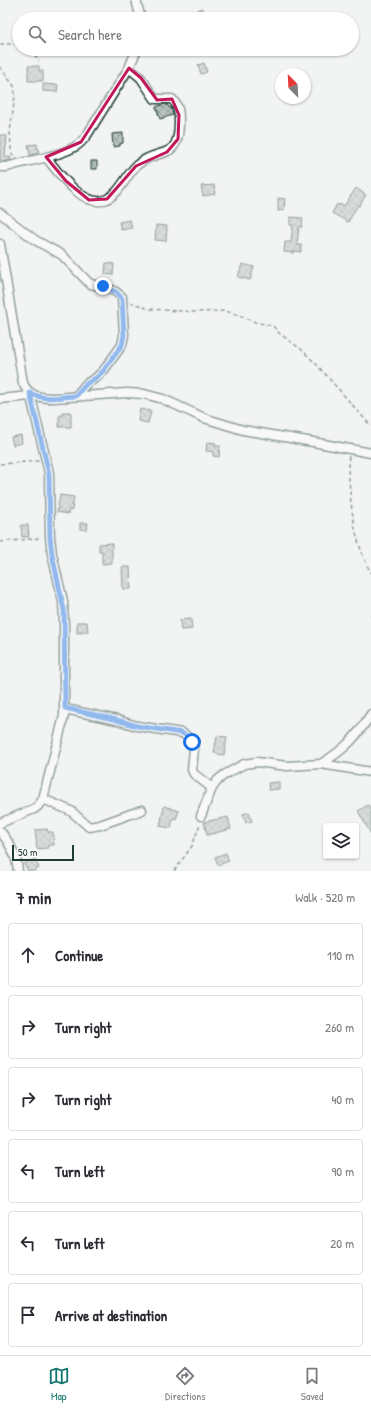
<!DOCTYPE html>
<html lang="en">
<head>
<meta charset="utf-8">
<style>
  body { margin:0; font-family:"Patrick Hand",sans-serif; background:#f2f2f3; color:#2b2b33 }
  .controls { position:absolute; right:12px; bottom:12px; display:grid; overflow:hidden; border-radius:4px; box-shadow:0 1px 3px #0004 }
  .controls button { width:36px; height:36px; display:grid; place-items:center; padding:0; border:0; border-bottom:1px solid #e1e1e2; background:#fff; color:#2b2b33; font:20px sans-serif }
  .compass { position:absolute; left:275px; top:68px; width:36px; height:36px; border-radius:50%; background:#fff; box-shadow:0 1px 3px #0004; rotate:336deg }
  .scale { position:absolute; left:12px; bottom:10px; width:62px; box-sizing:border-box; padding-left:4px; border:2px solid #1f3d34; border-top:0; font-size:11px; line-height:14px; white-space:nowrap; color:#1f3d34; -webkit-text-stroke:3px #fff; paint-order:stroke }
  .stop { position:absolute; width:12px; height:12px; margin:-9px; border:3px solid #1a73e8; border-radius:50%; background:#fff }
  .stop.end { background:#1a73e8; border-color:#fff; box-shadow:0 1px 4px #0008 }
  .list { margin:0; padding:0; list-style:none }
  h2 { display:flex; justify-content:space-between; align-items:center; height:52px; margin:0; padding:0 16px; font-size:17px }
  h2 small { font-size:13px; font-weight:400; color:#7c7c81 }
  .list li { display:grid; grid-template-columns:26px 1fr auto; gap:12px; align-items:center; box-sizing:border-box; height:64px; margin:0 8px 8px; padding:0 8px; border:1px solid #e1e1e2; border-radius:4px }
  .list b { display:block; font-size:15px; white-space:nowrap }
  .list em { font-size:13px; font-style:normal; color:#7c7c81 }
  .icon { flex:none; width:22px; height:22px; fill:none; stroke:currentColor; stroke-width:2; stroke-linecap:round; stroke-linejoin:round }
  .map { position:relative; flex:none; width:371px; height:871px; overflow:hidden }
  .search { position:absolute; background:#fff; box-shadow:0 1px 3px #0004; left:12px; right:12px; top:12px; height:44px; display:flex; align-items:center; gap:10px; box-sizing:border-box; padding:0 14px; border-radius:22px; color:#7c7c81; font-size:15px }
  .sheet { height:484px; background:#fff }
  nav { display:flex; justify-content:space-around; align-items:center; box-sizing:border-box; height:56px; border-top:1px solid #e1e1e2; background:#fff; font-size:11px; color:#7c7c81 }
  nav a { display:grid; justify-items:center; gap:2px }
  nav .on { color:#0f766e }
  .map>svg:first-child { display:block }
  .building { fill:url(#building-cross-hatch); stroke:#1f3d34 }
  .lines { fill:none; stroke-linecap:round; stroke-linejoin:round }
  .street-casing { stroke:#1f3d34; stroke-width:11 }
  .path { stroke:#1f3d34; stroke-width:1.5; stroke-dasharray:4 3; stroke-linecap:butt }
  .street { stroke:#fff; stroke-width:8 }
  .route { stroke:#1a73e8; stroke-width:5 }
  .marked { fill:none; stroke:#c2185b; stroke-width:3; stroke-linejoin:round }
</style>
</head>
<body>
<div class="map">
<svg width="371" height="871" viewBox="0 0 371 871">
  <defs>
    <pattern id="building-cross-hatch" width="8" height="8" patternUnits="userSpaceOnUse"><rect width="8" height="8" fill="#b7c1bd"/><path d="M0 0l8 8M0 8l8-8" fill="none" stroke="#949e9a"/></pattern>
  </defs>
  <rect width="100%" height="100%" fill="#f2f3f3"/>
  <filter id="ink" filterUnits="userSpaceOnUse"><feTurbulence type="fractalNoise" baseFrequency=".025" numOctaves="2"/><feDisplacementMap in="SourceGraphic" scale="8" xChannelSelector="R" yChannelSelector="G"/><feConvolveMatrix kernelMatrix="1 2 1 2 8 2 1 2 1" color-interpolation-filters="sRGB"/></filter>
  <g filter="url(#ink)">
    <path class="building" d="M202,8L206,17L200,19L196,11Z
      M204,63L207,72L201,74L198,65Z
      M28,66H39V71H43V81H28Z
      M43,84L58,85L57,92L43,91Z
      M164,104H167L169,108L171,107L173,115L160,119L156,107Z
      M123,133V143L120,144V146L113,147L112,134Z
      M0,135L7,136L5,157H10L11,160L0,162Z
      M37,144L39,153L30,155L28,145Z
      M91,161H97V169H91Z
      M214,185L215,194L203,196L201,186Z
      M356,188L366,195L359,206L358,205L348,222L332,213L337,204L339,206L340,204L344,206Z
      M278,198L285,199L284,210L278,211Z
      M290,217L303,218L302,227H299L297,245H301V252L294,251V253L284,252L285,242H291L293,225H290Z
      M130,220L132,228L121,230L119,222Z
      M156,225L167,226L166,241L155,240Z
      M106,263L114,264L113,275L105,274Z
      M242,264L254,267L250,280L238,277Z
      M140,409L151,411L148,423L138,421Z
      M62,412H71V427H59V416H62Z
      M21,435L22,443L13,445L11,437Z
      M207,442L216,443L215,446H220L219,457L213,456V452L206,451Z
      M60,495L74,497L72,510H69L68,514L57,512Z
      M80,523H88L87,530L80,529Z
      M21,525H28L29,537H22Z
      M112,543V563L102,564V551H99V544Z
      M122,567H130L131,589H123Z
      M191,619L192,629L181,630L180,620Z
      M77,622H87L88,632L77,633Z
      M217,736L227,737L224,755L214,753Z
      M279,782V789L269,790L268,783Z
      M368,805L371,810V834L358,811Z
      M164,806L179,811L176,819L173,818L171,828L160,826Z
      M249,812L252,821L246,823L243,814Z
      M228,817L231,829L207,835L204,822Z
      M47,829L48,832H53L54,845H48V848L37,849L35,830Z
      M226,853L229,861L218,865L215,857Z
      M35,859L39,868L34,871H28L24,864Z"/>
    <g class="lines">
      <defs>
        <path id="street" d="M136,0L141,19
          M46,157C57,171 85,211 107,199C121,192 126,175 137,165C159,146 179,163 179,122C179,113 179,106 172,99H155L141,78L129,68
          M0,167H7C26,161 61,156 76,146C81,143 84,139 87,135L129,68L137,49
          M0,213L35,240L62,255L90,284L106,287L116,292L122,297L124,335L122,345L104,370L97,377L86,384L76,396
          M0,244L23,383C29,397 40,398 54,398L127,393L144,394L163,399L204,418L243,430L313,442L371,453
          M0,399L30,396
          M65,709L117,720L137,726L182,733L188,737L194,748L192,770L194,774L212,788
          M321,764C345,749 356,738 371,714
          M43,799L71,811L89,827L100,825L142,810
          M201,816L206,803L212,788L218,780L224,775L244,764L257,762L287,766L321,764L371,772
          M0,823L34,809L38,806L43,799L64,716V624L63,601L52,554L50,537L49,473L30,393
          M0,831C10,843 17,855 18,871"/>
      </defs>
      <use href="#street" class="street-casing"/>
      <path class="path" d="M0,44H19
        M31,49L39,61
        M0,67L14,86L15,96L10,132L11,149L13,157
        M130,302L149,309L196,312L225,311L239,315L255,322L273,326L279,333L302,350L317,365L371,426
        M349,456C347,468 349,478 350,490C352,519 357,547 371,573
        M0,464L39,461
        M0,542L42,538
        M371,615V617
        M174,871L192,846L200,824"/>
      <use href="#street" class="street"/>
    </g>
  </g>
  <g class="lines" filter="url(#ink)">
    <path class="route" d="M103,286L116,292L122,299L124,335L122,345L104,370L97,377L86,384L76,396C60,397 44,401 30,393L49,474L50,537L52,554L64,610L65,708L117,720L137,726L182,733L188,737L192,742"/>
  </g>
  <path d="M0 0H371V871H0ZM129,68L141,78L157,100L172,99L179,115L178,139L167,152L136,166L107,199L89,200L66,181L46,157L81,142Z" fill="#f2f3f3" fill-opacity=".55" fill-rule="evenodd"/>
  <path class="marked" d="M129,68L141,78L157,100L172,99L179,115L178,139L167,152L136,166L107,199L89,200L66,181L46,157L81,142Z"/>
</svg>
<div class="controls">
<button><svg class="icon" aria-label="layers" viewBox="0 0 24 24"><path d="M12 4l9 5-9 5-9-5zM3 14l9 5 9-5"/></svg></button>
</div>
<svg class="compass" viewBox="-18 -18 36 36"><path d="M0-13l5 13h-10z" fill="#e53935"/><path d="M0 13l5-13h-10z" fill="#7c7c81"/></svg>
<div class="scale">50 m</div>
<div class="stop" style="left:192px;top:742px"></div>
<div class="stop end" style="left:103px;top:286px"></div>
<div class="search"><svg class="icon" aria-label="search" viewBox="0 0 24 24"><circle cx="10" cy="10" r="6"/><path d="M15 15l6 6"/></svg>Search here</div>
</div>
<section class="sheet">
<h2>7 min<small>Walk · 520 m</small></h2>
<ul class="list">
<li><svg class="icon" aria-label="ahead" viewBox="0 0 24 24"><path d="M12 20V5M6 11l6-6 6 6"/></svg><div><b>Continue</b></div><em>110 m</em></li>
<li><svg class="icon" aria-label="right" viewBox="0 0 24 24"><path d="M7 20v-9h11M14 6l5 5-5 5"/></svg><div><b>Turn right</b></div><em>260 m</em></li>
<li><svg class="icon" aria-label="right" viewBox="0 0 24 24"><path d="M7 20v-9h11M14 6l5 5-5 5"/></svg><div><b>Turn right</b></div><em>40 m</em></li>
<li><svg class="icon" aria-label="left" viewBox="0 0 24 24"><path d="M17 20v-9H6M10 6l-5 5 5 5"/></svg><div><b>Turn left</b></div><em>90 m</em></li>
<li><svg class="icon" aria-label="left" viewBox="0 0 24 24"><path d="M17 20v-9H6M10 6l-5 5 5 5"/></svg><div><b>Turn left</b></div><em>20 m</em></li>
<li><svg class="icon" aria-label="arrive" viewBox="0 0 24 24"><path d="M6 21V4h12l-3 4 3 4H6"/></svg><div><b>Arrive at destination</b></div></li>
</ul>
</section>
<nav>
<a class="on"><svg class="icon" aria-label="map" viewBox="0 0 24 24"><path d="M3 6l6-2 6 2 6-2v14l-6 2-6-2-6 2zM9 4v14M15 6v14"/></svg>Map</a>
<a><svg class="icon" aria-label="directions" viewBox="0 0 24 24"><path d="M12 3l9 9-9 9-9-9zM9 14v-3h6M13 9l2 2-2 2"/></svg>Directions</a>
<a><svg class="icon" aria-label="saved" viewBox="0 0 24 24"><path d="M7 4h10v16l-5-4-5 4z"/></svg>Saved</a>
</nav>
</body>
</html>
